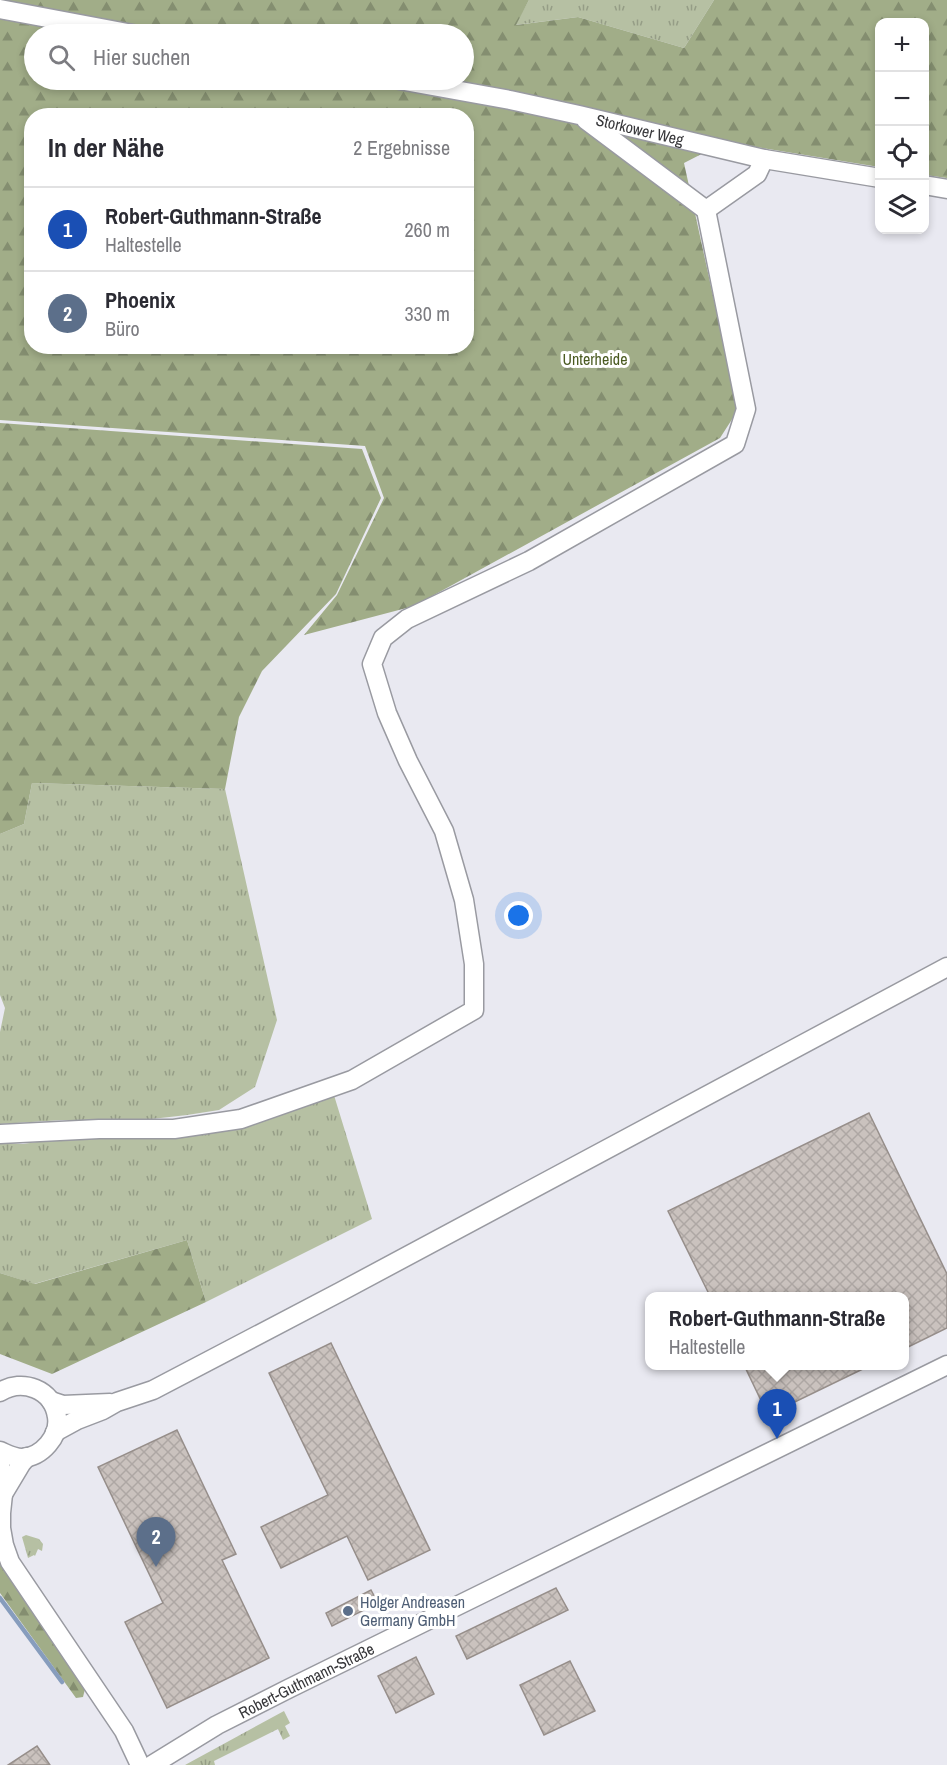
<!DOCTYPE html>
<html lang="de">
<head>
<meta charset="utf-8">
<style>
  body { margin:0; font-family:"Archivo Narrow",sans-serif; background:#f7f7f7; color:#2b2b33 }
  .controls { position:absolute; right:18px; top:18px; display:grid; overflow:hidden; border-radius:12px; box-shadow:0 3px 9px #0003 }
  .controls button { width:54px; height:54px; display:grid; place-items:center; padding:0; border:0; border-bottom:2px solid #e1e1e2; background:#fff; color:#2b2b33; font:30px sans-serif }
  .you { position:absolute; left:519px; top:916px; width:21px; height:21px; margin:-15px; border:4px solid #fff; border-radius:50%; background:#1a73e8; box-shadow:0 0 0 9px #1a73e833 }
  .badge { display:grid; place-items:center; width:39px; height:39px; border-radius:50%; background:#7c3aed; color:#fff; font-size:20px; font-weight:700 }
  .pin { position:absolute; translate:-50% -50px; filter:drop-shadow(0 2px 3px #0008) }
  .pin::after { content:''; position:absolute; top:32px; width:21px; height:18px; background:inherit; clip-path:polygon(0 0,100% 0,50% 100%) }
  .popup { position:absolute; left:645px; top:1292px; width:264px; height:78px; box-sizing:border-box; display:grid; place-content:center; border-radius:12px; background:#fff; filter:drop-shadow(0 2px 4px #0005); font-size:20px; white-space:nowrap; color:#7c7c81 }
  .popup b { font-size:22px; color:#2b2b33 }
  .popup::after { content:''; position:absolute; left:50%; top:100%; margin-left:-12px; border:12px solid transparent; border-top-color:#fff }
  .list { margin:0; padding:0; list-style:none }
  h2 { display:flex; justify-content:space-between; align-items:center; height:78px; margin:0; padding:0 24px; font-size:26px }
  h2 small { font-size:20px; font-weight:400; color:#7c7c81 }
  .list li { display:grid; grid-template-columns:39px 1fr auto; gap:18px; align-items:center; box-sizing:border-box; height:84px; padding:0 24px; border-top:2px solid #e1e1e2 }
  .list b { display:block; font-size:22px; white-space:nowrap }
  .list p { margin:0; font-size:20px; white-space:nowrap; color:#7c7c81 }
  .list em { font-size:20px; font-style:normal; color:#7c7c81 }
  .icon { flex:none; width:33px; height:33px; fill:none; stroke:currentColor; stroke-width:2; stroke-linecap:round; stroke-linejoin:round }
  .map { position:relative; flex:none; width:947px; height:1765px; overflow:hidden }
  .search { position:absolute; background:#fff; box-shadow:0 3px 9px #0003; left:24px; top:24px; width:450px; height:66px; display:flex; align-items:center; gap:15px; box-sizing:border-box; padding:0 21px; border-radius:33px; color:#7c7c81; font-size:22px }
  .panel { position:absolute; background:#fff; box-shadow:0 3px 9px #0003; left:24px; top:108px; width:450px; height:246px; border-radius:24px }
  .map>svg:first-child { display:block }
  .grass { fill:url(#grass-tufts) }
  .forest { fill:url(#forest-firs); fill-rule:evenodd }
  .lines { fill:none; stroke-linecap:round; stroke-linejoin:round }
  .stream { stroke:#879dbd; stroke-width:4.5 }
  .building { fill:url(#building-cross-hatch); stroke:#968e8a; stroke-width:1.5 }
  .minor-casing { stroke:#999aa1; stroke-width:21 }
  .minor { stroke:#fff; stroke-width:18 }
  .service-dot { fill:#5c6f8a; stroke:#fff; stroke-width:2 }
  .labels { text-anchor:middle; dominant-baseline:central; stroke-width:6; stroke-linejoin:round; paint-order:stroke }
  .street-label { font-size:16px; fill:#363639; stroke:#fff }
  .park-label { font-size:16px; fill:#4b5b22; stroke:#fff }
  .service-label { font-size:16px; fill:#4e5e75; stroke:#fff; text-anchor:start }
</style>
</head>
<body>
<div class="map">
<svg width="947" height="1765" viewBox="0 0 947 1765">
  <defs>
    <pattern id="grass-tufts" width="24" height="20" patternUnits="userSpaceOnUse" patternTransform="scale(1.5)"><rect width="24" height="20" fill="#b6c0a3"/><path d="M3 7l-1-3M5 7V3M7 7l1-3M15 17l-1-3M17 17v-4M19 17l1-3" fill="none" stroke="#959d86"/></pattern>
    <pattern id="forest-firs" width="22" height="20" patternUnits="userSpaceOnUse" patternTransform="scale(1.5)"><rect width="22" height="20" fill="#a1ad88"/><path d="M5 1l3.5 6h-7zM16 11l3.5 6h-7z" fill="#848e70"/></pattern>
    <pattern id="building-cross-hatch" width="8" height="8" patternUnits="userSpaceOnUse" patternTransform="scale(1.5)"><rect width="8" height="8" fill="#cac2be"/><path d="M0 0l8 8M0 8l8-8" fill="none" stroke="#aea7a4"/></pattern>
  </defs>
  <rect width="100%" height="100%" fill="#e9e9f1"/>
  <path class="grass" d="M529,0H714L684,48L578,17L515,25Z
    M32,783L225,789L277,1020L255,1087L219,1110L187,1115L143,1120H63L0,1124V1032L5,1008L0,995V834L24,824Z
    M333,1092L372,1219L206,1302L187,1240L34,1284L0,1273V1143L23,1144L78,1136L154,1139L217,1129Z
    M26,1535L39,1539L43,1544L42,1551L38,1549L35,1556L34,1555L28,1558L22,1537Z
    M284,1711L290,1723L285,1726L290,1736L283,1740L278,1729L214,1761L215,1765H185Z"/>
  <path class="forest" d="M0,0H529L516,25L578,17L684,48L714,0H947V178L925,175L924,22H880L879,167L725,142L684,163L738,410L720,438L414,606L304,635L337,595L384,498L365,446L0,420ZM34,34H464V80H34ZM32,116H466V346H32Z
    M0,423L362,449L381,498L336,594L262,671L239,717L225,789L32,783L24,824L0,834Z
    M187,1240L206,1302L52,1374L0,1354V1273L35,1284Z
    M0,1564L85,1689L83,1697L76,1698L0,1593Z"/>
  <g class="lines">
    <path class="stream" d="M0,1598L62,1682"/>
  </g>
  <path class="building" d="M869,1113L947,1274V1328L904,1349V1296H710L668,1211Z
    M331,1343L430,1550L368,1580L347,1536L281,1568L261,1527L328,1495L269,1373Z
    M744,1365H871L768,1415Z
    M177,1430L236,1554L222,1560L269,1658L167,1708L125,1622L163,1603L98,1467Z
    M556,1588L568,1610L467,1659L456,1636Z
    M371,1590L378,1603L332,1626L326,1613Z
    M416,1657L434,1694L396,1713L378,1676Z
    M570,1661L595,1711L544,1735L520,1685Z
    M37,1746L50,1765H8Z"/>
  <g class="lines">
    <defs>
      <g id="minor">
        <path d="M0,9L133,34"/>
        <path id="s1" d="M399,80L510,100L579,115L764,159L880,178"/>
        <path d="M586,120L706,210L757,174L764,159"/>
        <path d="M924,185L947,189"/>
        <path d="M0,1134L99,1129H174L241,1119L352,1080L474,1010V964L464,900L444,831L408,761L387,713L372,664L383,638L407,619L529,561L735,444L746,409L706,210"/>
        <path d="M0,1392C22,1378 53,1389 57,1417C60,1436 42,1457 22,1458C14,1458 7,1454 0,1451"/>
        <path d="M51,1401L63,1405L110,1403"/>
        <path d="M55,1432L77,1420L103,1410L117,1402L153,1390L340,1292L947,967"/>
        <path d="M0,1463L3,1494L1,1513V1528L4,1545L10,1562L124,1731L140,1765"/>
        <path d="M3,1494L21,1464L27,1457"/>
        <path id="s2" d="M152,1765L217,1725L288,1689L947,1365"/>
      </g>
    </defs>
    <use href="#minor" class="minor-casing"/>
    <use href="#minor" class="minor"/>
  </g>
  <circle class="service-dot" cx="348" cy="1611" r="6"/>
  <g class="labels">
    <g class="street-label">
      <text stroke="none"><textPath href="#s1" startOffset="246">Storkower Weg</textPath></text>
      <text stroke="none"><textPath href="#s2" startOffset="176">Robert-Guthmann-Straße</textPath></text>
    </g>
    <g class="park-label">
      <text x="595" y="359">Unterheide</text>
    </g>
    <g class="service-label">
      <text x="360" y="1602">Holger Andreasen<tspan x="360" dy="18">Germany GmbH</tspan></text>
    </g>
  </g>
</svg>
<div class="controls">
<button>+</button>
<button>−</button>
<button><svg class="icon" aria-label="locate" viewBox="0 0 24 24"><circle cx="12" cy="12" r="6"/><path d="M12 2v4M12 18v4M2 12h4M18 12h4"/></svg></button>
<button><svg class="icon" aria-label="layers" viewBox="0 0 24 24"><path d="M12 4l9 5-9 5-9-5zM3 14l9 5 9-5"/></svg></button>
</div>
<div class="you"></div>
<div class="pin badge" style="left:777px;top:1439px;background:#1a4fb4">1</div>
<div class="popup"><b>Robert-Guthmann-Straße</b>Haltestelle</div>
<div class="pin badge" style="left:156px;top:1567px;background:#5c6f8a">2</div>
<div class="search"><svg class="icon" aria-label="search" viewBox="0 0 24 24"><circle cx="10" cy="10" r="6"/><path d="M15 15l6 6"/></svg>Hier suchen</div>
<section class="panel">
<h2>In der Nähe<small>2 Ergebnisse</small></h2>
<ul class="list">
<li><span class="badge" style="background:#1a4fb4">1</span><div><b>Robert-Guthmann-Straße</b><p>Haltestelle</p></div><em>260 m</em></li>
<li><span class="badge" style="background:#5c6f8a">2</span><div><b>Phoenix</b><p>Büro</p></div><em>330 m</em></li>
</ul>
</section>
</div>
</body>
</html>
